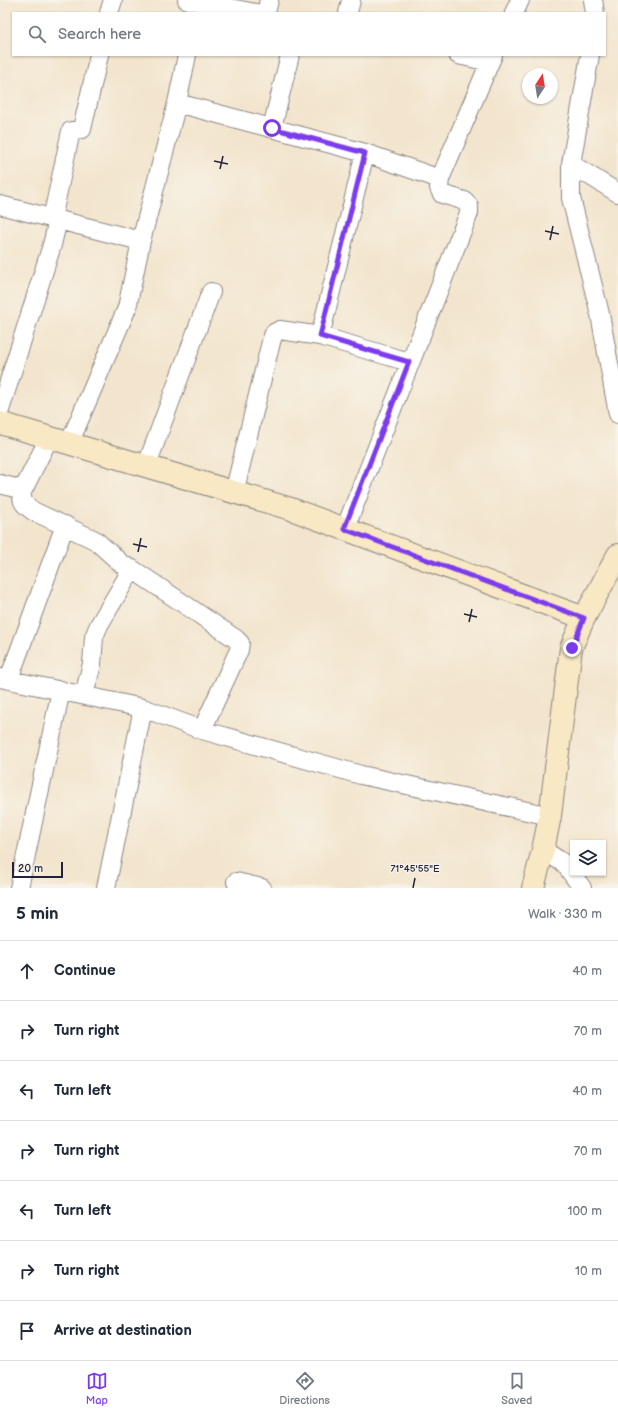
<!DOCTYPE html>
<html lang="en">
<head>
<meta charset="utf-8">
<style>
  body { margin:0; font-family:"Balsamiq Sans",sans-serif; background:#f6f6f7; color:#1f2937 }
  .controls { position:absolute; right:12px; bottom:12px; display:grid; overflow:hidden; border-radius:0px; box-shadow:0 1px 3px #0004 }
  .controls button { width:36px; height:36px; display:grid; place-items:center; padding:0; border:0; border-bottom:1px solid #e0e1e3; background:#fff; color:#1f2937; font:20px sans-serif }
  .compass { position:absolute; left:522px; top:68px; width:36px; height:36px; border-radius:50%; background:#fff; box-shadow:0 1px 3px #0004; rotate:12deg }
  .scale { position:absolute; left:12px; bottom:10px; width:51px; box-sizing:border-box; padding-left:4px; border:2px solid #22223b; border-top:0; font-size:11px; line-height:14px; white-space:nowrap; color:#22223b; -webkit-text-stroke:3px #f7f3e8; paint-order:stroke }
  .stop { position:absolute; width:12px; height:12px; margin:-9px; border:3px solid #7c3aed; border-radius:50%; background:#fff }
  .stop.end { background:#7c3aed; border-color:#fff; box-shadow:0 1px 4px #0008 }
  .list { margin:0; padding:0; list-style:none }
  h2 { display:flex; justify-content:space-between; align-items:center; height:52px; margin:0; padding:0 16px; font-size:17px }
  h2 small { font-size:13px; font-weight:400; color:#747a83 }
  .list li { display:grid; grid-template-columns:26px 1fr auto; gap:12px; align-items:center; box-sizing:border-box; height:60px; padding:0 16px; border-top:1px solid #e0e1e3 }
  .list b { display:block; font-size:15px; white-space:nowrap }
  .list em { font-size:13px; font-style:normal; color:#747a83 }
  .icon { flex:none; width:22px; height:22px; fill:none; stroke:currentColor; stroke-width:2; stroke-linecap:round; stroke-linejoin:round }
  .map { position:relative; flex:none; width:618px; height:888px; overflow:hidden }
  .search { position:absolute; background:#fff; box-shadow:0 1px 3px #0004; left:12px; right:12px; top:12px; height:44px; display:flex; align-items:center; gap:10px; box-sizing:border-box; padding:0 14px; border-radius:0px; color:#747a83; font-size:15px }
  .sheet { height:472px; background:#fff }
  nav { display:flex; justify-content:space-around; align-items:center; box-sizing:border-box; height:56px; border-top:1px solid #e0e1e3; background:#fff; font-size:11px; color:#747a83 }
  nav a { display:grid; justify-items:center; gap:2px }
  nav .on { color:#7c3aed }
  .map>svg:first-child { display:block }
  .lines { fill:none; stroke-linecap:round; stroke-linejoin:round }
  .street-casing { stroke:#8a8484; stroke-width:20 }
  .secondary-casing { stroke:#8a8484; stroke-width:24 }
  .street { stroke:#fff; stroke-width:18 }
  .secondary { stroke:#f8e8c3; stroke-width:22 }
  .route { stroke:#7c3aed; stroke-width:5 }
  .ticks { fill:none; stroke:#22223b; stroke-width:1.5 }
  .ticks-label { font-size:10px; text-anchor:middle; fill:#22223b; stroke:#f7f3e8; stroke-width:3; stroke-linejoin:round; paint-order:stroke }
</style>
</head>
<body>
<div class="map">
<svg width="618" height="888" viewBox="0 0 618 888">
  <rect width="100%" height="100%" fill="#f7f3e8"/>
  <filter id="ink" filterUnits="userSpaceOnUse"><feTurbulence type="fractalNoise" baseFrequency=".025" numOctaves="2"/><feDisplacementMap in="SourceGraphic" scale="8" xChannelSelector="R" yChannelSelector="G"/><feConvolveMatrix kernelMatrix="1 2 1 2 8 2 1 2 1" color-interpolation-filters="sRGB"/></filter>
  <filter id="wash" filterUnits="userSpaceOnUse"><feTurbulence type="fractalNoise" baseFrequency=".012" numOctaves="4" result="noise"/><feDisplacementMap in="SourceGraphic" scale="16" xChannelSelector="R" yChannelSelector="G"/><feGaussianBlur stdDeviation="0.9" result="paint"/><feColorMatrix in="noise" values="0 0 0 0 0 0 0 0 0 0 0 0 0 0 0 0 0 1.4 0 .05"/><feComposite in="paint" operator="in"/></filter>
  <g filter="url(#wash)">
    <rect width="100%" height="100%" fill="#f3e5cd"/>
  </g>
  <g filter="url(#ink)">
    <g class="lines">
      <defs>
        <path id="street" d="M187,0L256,13
          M593,0L595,13
          M109,13L113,0
          M266,13L269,0
          M348,13L351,0
          M514,13L520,0
          M458,55L490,62
          M590,55L571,164V198L600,314L618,414
          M177,103L365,153L440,179
          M272,128L290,55
          M571,164L618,193
          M0,205L141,241
          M52,219L71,131L82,129L99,55
          M320,336L365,153
          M0,410L52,245L58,220
          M69,444L127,308L141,241L177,103L187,55
          M146,467L211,292
          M0,484L19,489L22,492C21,503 25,505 33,511L95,540L123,565L132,569L236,639L240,643L239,650L202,730
          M22,492L49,438
          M234,493L271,342L274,333L280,330L320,336L409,362
          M345,529L469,213V206L465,201L442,194L439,188L440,179L493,55
          M0,678L143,708L202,730L361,775L550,816
          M9,679L65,525
          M84,695L92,664L94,637L99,625L132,569
          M543,850L565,864L582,888
          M236,882L262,888
          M19,888L61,690
          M106,888L143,708"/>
        <path id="secondary" d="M0,423L291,509L584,618
          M533,888L543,850L550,816L571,648L584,618L618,555"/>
      </defs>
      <use href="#street" class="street-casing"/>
      <use href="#secondary" class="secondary-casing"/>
      <use href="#street" class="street"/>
      <use href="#secondary" class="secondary"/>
    </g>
  </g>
  <g class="lines" filter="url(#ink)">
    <path class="route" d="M272,128L365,153L320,336L409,362L344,529L584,618L572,648"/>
  </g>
  <path class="ticks" d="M214,161L228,164M220,169L223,156M545,231L559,234M550,240L553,226M133,544L147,547M138,552L141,538M464,614L477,617M469,622L472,609M413,888L415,878"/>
  <g class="ticks-label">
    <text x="415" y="872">71°45'55"E</text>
  </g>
</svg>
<div class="controls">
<button><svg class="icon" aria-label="layers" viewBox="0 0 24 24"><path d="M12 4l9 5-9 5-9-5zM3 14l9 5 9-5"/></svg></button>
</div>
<svg class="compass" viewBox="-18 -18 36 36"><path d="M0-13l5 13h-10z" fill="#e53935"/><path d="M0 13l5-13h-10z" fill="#747a83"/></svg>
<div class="scale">20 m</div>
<div class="stop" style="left:272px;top:128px"></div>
<div class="stop end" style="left:572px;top:648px"></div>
<div class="search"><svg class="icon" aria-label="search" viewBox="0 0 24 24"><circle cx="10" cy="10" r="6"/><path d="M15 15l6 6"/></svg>Search here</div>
</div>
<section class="sheet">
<h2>5 min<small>Walk · 330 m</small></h2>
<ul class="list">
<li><svg class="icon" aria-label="ahead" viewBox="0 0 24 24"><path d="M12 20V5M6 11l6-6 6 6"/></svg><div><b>Continue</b></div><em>40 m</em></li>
<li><svg class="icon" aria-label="right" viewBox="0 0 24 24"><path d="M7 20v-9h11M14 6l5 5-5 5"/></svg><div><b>Turn right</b></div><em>70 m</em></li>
<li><svg class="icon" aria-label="left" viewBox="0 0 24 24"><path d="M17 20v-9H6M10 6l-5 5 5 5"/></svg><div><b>Turn left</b></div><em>40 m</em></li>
<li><svg class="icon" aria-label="right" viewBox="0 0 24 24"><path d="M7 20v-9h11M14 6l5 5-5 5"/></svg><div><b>Turn right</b></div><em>70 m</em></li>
<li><svg class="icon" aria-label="left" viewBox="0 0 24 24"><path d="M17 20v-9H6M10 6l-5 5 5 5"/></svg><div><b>Turn left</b></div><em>100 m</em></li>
<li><svg class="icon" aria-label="right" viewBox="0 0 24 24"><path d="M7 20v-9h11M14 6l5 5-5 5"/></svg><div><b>Turn right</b></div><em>10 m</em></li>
<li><svg class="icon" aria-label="arrive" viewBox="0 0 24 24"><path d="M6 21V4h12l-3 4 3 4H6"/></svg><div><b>Arrive at destination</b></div></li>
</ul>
</section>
<nav>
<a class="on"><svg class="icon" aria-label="map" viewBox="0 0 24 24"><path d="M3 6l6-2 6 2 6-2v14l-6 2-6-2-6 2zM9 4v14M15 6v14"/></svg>Map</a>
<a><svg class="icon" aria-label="directions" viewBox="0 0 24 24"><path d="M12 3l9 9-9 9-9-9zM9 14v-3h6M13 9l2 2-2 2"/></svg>Directions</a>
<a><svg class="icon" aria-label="saved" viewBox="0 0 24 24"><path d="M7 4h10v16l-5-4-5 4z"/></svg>Saved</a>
</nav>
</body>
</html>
